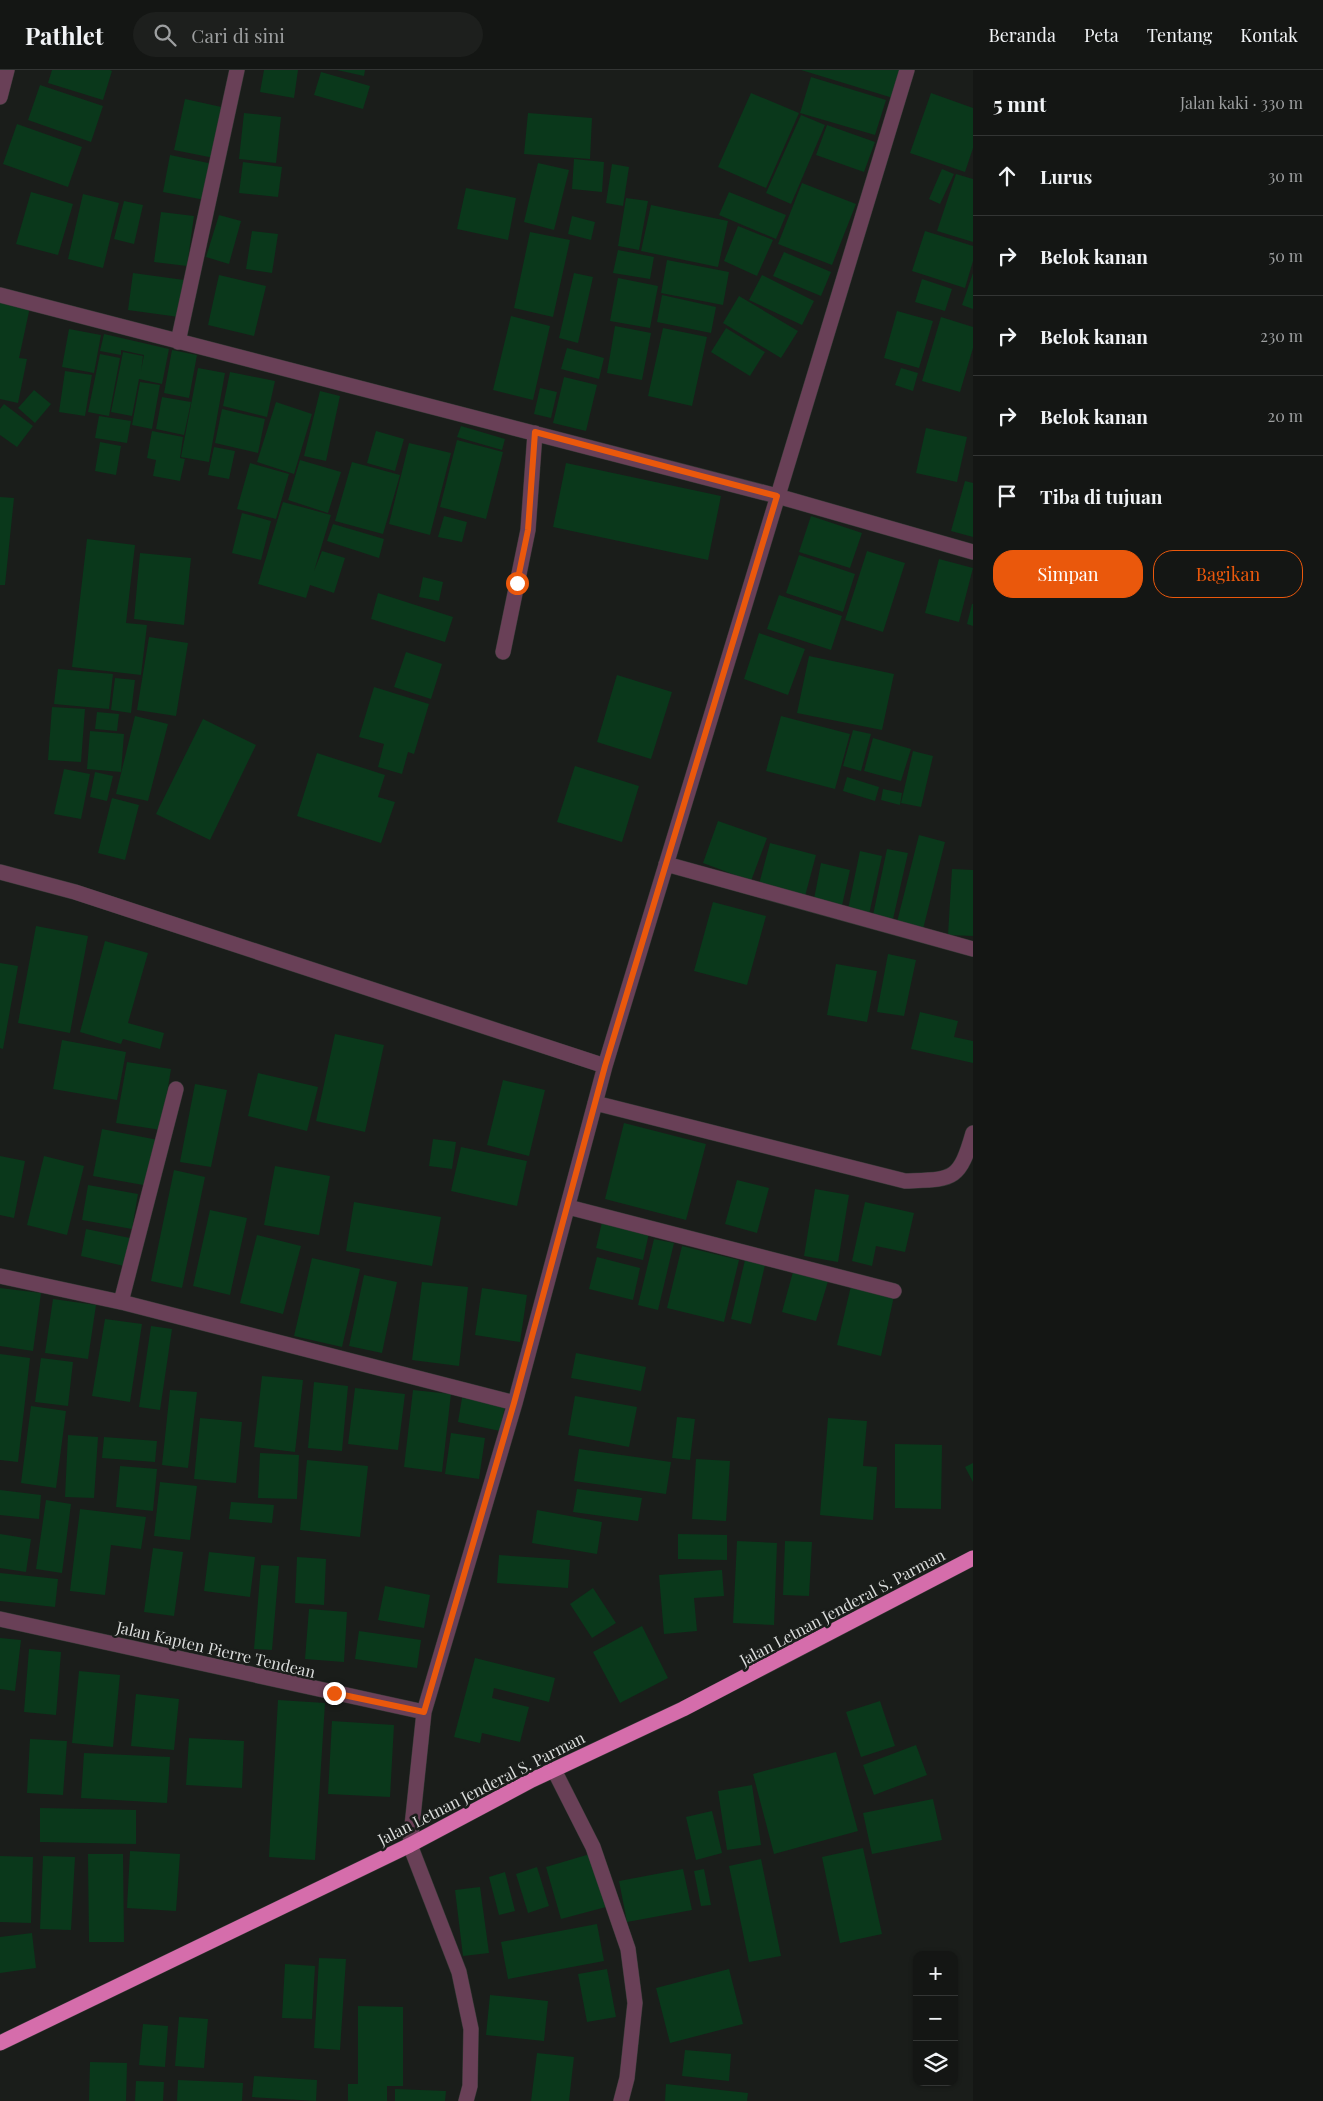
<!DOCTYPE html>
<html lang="id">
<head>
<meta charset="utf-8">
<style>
  body { margin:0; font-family:"Playfair Display",serif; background:#1d1f1d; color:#f1f3f6 }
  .controls { position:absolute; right:15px; bottom:15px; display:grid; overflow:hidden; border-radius:10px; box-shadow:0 1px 4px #0004 }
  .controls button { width:45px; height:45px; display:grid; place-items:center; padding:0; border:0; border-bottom:1px solid #333534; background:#141614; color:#f1f3f6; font:25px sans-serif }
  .stop { position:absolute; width:15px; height:15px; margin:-11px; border:4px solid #ea580c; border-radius:50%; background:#fff }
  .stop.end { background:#ea580c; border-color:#fff; box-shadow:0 1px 5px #0008 }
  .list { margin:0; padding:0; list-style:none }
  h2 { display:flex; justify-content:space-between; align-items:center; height:65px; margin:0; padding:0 20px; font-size:21px }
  h2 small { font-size:16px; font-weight:400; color:#9d9fa0 }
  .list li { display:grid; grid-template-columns:32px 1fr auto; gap:15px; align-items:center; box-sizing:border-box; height:80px; padding:0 20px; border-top:1px solid #333534 }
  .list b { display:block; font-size:19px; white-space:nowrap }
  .list em { font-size:16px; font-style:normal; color:#9d9fa0 }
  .actions { display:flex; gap:10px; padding:15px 20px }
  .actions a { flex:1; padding:11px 0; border:1px solid #ea580c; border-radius:20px; text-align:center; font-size:18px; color:#ea580c }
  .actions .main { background:#ea580c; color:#fff }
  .icon { flex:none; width:28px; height:28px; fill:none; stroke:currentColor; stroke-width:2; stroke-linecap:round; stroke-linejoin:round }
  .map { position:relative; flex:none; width:973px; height:2031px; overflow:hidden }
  header { display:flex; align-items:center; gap:30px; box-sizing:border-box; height:70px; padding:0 25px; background:#141614; border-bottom:1px solid #333534 }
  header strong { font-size:24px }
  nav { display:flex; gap:28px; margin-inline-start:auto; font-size:18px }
  .search { width:350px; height:45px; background:#1d1f1d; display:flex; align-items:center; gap:12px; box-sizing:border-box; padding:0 18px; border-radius:28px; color:#9d9fa0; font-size:19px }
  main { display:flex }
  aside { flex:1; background:#141614 }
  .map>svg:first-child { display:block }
  .building { fill:#0a381b }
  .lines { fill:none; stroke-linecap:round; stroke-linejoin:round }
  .street-casing { stroke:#353835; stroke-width:16 }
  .highway-casing { stroke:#353835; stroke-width:16 }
  .street { stroke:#694057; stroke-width:15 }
  .highway { stroke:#d56dab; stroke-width:15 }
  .route { stroke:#ea580c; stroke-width:6 }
  .labels { text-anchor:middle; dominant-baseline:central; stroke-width:5; stroke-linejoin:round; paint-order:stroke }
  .street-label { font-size:16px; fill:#dadcdb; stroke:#1a1d1a }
</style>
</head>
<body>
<header>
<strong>Pathlet</strong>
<div class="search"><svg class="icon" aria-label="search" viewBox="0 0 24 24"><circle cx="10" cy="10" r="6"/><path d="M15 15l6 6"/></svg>Cari di sini</div>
<nav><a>Beranda</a><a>Peta</a><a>Tentang</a><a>Kontak</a></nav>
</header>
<main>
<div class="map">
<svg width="973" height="2031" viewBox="0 0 973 2031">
  <rect width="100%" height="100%" fill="#1a1d1a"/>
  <path class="building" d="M52,0H110L112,1L103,30L48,13Z
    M264,0H298L294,28L260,22Z
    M337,0H365L364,6Z
    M801,0H902L893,28Z
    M321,2L370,16L363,39L314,25Z
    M811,7L886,30L875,65L800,43Z
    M40,15L103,36L91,72L28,50Z
    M751,23L799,43L766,118L718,97Z
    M931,23L973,38V78L965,102L910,83Z
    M185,29L226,38L214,88L174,80Z
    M244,43L281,47L276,93L239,89Z
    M528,43L592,48L590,89L524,84Z
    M801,45L825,55L791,134L766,123Z
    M17,54L82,77L68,117L3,94Z
    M827,55L875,72L864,102L816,85Z
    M170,85L213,94L205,130L163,122Z
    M574,89L604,92L602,122L572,119Z
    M243,92L282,97L278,127L239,123Z
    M538,93L569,100L554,160L524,152Z
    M612,94L629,97L623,136L606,133Z
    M942,99L954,104L940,134L929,129Z
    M956,104L973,109V172L937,161Z
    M802,113L856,134L832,195L778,174Z
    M466,118L516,128L508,170L457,159Z
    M31,122L73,134L58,185L16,174Z
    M729,122L786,145L776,169L719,145Z
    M83,124L119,133L103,198L68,189Z
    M626,128L648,131L639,180L618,176Z
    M124,131L143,135L134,174L114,169Z
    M651,135L728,151L718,197L641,181Z
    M161,142L194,146L187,196L154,192Z
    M219,145L241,151L229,194L206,187Z
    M572,146L595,152L591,170L568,164Z
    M738,156L773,170L757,206L724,191Z
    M252,161L278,164L272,203L246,199Z
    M925,161L973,176V191L965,218L912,201Z
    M530,162L570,170L553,247L514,238Z
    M618,180L654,187L650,209L613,203Z
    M784,182L831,202L821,226L773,206Z
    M667,190L729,202L723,235L661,223Z
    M133,203L184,210L179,247L128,240Z
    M574,203L593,207L578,273L559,268Z
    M973,203V239L962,235Z
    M219,205L266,216L254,266L208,255Z
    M762,205L814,231L802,255L749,230Z
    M618,208L658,216L650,258L610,251Z
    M922,209L952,219L945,241L915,232Z
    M662,225L716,237L711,263L657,252Z
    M739,226L798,261L781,288L723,253Z
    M0,232L30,237L19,288L27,289L18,333L0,329Z
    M897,241L933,251L919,298L884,288Z
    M511,246L550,256L533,330L493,320Z
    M941,247L973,257V278L960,322L922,311Z
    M615,256L651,263L642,310L607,303Z
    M663,258L707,267L692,336L648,326Z
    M726,258L765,282L750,306L711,282Z
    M69,259L101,265L94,303L62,297Z
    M104,264L169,279L162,314L139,309L132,346L111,342L123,282L143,286L141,301L144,285L121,280V285L100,281Z
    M567,278L604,288L599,309L561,299Z
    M172,280L197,285L189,328L164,323Z
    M100,284L120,288L109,346L88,342Z
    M198,298L225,303L209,392L181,387Z
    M901,298L918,303L913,321L895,315Z
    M65,301L92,305L85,346L59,342Z
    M230,302L275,311L267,347L223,336Z
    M564,307L597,315L586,361L553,353Z
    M140,312L160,315L152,359L132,355Z
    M540,318L557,322L551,348L534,344Z
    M34,320L51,334L35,353L18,338Z
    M320,321L340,326L326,391L304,386Z
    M162,327L191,332L184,365L156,359Z
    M276,332L312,344L294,404L257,392Z
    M4,334L33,356L17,377L0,365V339Z
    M222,339L265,349L258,383L215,373Z
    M99,346L131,351L127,373L95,368Z
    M461,356L505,369L502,380L457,367Z
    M926,358L967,367L957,412L916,403Z
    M152,361L183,367L180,388L185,389L180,411L153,406L156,390L147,388Z
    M376,361L404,369L395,401L367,393Z
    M457,370L503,382L486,449L440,437Z
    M100,372L121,376L116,405L95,401Z
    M409,373L451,383L430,465L389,454Z
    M214,377L235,381L229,409L208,405Z
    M300,390L341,402L328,443L288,430Z
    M352,392L400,405L383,464L335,451Z
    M250,393L289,404L276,449L237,439Z
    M566,393L721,426L708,490L553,457Z
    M965,411L973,413V467L951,461Z
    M0,427L14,428L5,515H0Z
    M283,432L331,445L314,501L322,481L345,488L334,523L310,515L306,528L258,514Z
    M242,443L271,451L261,490L232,483Z
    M444,446L467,452L462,472L438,467Z
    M811,446L862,463L850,498L799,482Z
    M333,454L384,469L379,488L327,471Z
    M87,469L135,475L126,553L147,555L141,605L72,597Z
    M867,481L905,493L883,562L845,550Z
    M140,483L191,488L184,555L134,549Z
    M799,485L855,504L843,542L786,523Z
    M939,489L973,498L959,552L925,543Z
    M423,507L443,512L439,531L419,527Z
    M378,523L453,547L445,572L371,549Z
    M779,525L842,546L831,580L767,559Z
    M972,534H973V556L967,554Z
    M759,563L805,579L788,625L744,609Z
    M149,567L188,573L176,646L137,640Z
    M406,582L442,594L431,629L394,617Z
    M809,586L894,604L882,660L797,643Z
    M58,599L113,604L109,639L54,634Z
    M617,605L672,622L651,689L597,672Z
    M115,608L135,610L131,643L111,640Z
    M374,617L429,634L414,684L408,682L402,704L378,697L384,674L359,667Z
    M52,637L85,639L81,692L48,690Z
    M97,642L119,644L117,661L95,659Z
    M135,646L168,654L148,731L116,724Z
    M781,646L850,664L835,719L766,701Z
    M203,649L256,675L210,770L156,744Z
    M853,660L871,664L861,701L843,696Z
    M90,661L124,664L121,702L87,699Z
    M873,668L911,679L901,711L864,701Z
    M913,681L933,686L921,737L901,733Z
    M317,683L385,705L378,727L395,732L381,773L297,746Z
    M575,696L639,716L622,772L557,752Z
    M64,699L90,704L81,749L54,744Z
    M95,702L113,706L107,731L90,727Z
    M847,707L879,717L875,731L843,721Z
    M883,719L902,723L900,735L881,730Z
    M112,728L139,735L125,790L98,783Z
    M718,751L767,768L751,811L703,793Z
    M919,765L945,772L922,863L896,856Z
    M770,773L816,785L804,830L758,818Z
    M887,779L908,783L893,849L873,845Z
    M860,781L882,786L868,849L847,844Z
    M821,793L850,800L841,840L813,834Z
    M952,799L973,800V866L948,865Z
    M713,832L766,846L747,915L694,901Z
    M36,856L88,866L70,963L18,953Z
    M105,871L148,883L128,953L164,963L160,979L123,969L121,974L80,962Z
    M888,884L916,890L904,946L877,942Z
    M0,893L18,896L3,979L0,978Z
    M836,894L877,901L867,952L827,945Z
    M920,942L958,951L954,967L973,971V993L911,979Z
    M335,964L384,975L365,1062L316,1051Z
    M62,970L126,982L117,1030L53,1019Z
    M127,992L171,999L161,1060L116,1053Z
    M258,1003L318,1017L307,1061L248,1046Z
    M503,1010L545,1020L529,1086L487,1075Z
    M195,1014L227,1020L211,1097L180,1092Z
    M624,1053L706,1074L686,1150L605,1129Z
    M102,1059L158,1070L149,1116L93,1106Z
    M433,1069L456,1072L452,1099L429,1096Z
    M461,1077L527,1091L517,1136L451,1121Z
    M0,1086L25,1091L14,1148L0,1145Z
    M44,1086L84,1096L67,1165L27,1155Z
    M275,1096L330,1106L319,1165L264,1155Z
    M174,1100L205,1107L182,1218L151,1211Z
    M737,1110L769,1118L757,1163L725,1154Z
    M88,1115L138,1124L132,1159L82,1150Z
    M815,1119L849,1125L838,1192L804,1186Z
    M354,1132L441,1147L432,1196L346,1181Z
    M865,1132L914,1143L905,1182L876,1176L872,1196L852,1191Z
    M210,1140L247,1148L230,1225L193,1216Z
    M602,1152L649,1163L643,1190L596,1178Z
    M86,1159L130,1168L124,1196L81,1186Z
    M257,1165L301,1176L283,1244L240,1233Z
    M654,1169L674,1173L658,1240L638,1235Z
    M682,1176L739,1190L724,1252L667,1238Z
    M597,1187L640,1198L633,1230L589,1219Z
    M312,1188L360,1199L342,1277L294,1266Z
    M745,1190L765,1195L751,1254L731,1249Z
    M794,1198L829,1208L816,1251L782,1242Z
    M364,1205L397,1212L382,1283L349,1276Z
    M422,1212L468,1217L459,1296L412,1290Z
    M851,1216L894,1226L881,1286L837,1275Z
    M0,1218L41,1223L33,1281L0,1276Z
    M482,1218L527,1225L520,1272L475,1265Z
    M53,1229L96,1235L88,1289L45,1283Z
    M105,1249L142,1254L130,1332L92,1326Z
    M151,1256L172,1259L160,1340L139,1337Z
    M576,1283L646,1297L641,1321L571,1308Z
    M0,1284L30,1288L18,1392L0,1390Z
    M41,1288L73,1292L68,1336L35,1332Z
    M262,1306L303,1310L295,1382L254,1377Z
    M314,1312L348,1316L342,1381L308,1378Z
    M355,1318L405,1324L398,1380L348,1374Z
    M170,1320L197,1322L188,1398L162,1395Z
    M413,1320L451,1324L442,1402L404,1397Z
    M575,1326L637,1337L629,1377L568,1365Z
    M462,1328L505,1335L500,1361L458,1352Z
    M31,1336L66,1341L56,1418L21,1413Z
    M677,1347L695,1349L690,1390L672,1388Z
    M200,1348L242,1352L236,1413L194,1409Z
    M828,1348L867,1351L863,1396L877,1397L873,1450L820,1445Z
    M451,1363L485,1368L479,1409L445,1404Z
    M68,1365L98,1367L94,1428L65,1427Z
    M104,1367L157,1371L155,1392L102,1388Z
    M895,1374L942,1375L941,1439L895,1438Z
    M579,1379L671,1392L666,1424L574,1411Z
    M260,1383L299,1385L297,1429L258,1428Z
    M696,1389L730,1391L726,1451L692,1449Z
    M307,1390L368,1396L360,1467L300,1460Z
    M973,1393V1412L965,1397Z
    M120,1396L157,1399L153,1441L116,1437Z
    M160,1412L197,1416L190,1470L154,1466Z
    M577,1419L642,1428L638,1451L573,1442Z
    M0,1420L41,1425L39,1449L0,1445Z
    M46,1430L71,1434L62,1503L36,1499Z
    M231,1432L274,1435L272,1453L229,1449Z
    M80,1439L146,1447L141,1479L111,1475L105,1525L70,1521Z
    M537,1440L602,1452L597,1484L532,1473Z
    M0,1464L31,1469L26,1502L0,1498Z
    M678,1464L727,1465V1490L678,1489Z
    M737,1471L777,1473L774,1555L733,1553Z
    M785,1471L812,1472L809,1526L783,1525Z
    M153,1478L183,1482L174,1546L144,1542Z
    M209,1482L255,1487L250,1527L204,1521Z
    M499,1485L570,1490L568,1518L497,1513Z
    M297,1487L326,1489L324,1535L295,1533Z
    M261,1495L279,1496L272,1580L254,1579Z
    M722,1500L724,1526L694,1528L697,1561L664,1564L659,1505Z
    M0,1503L58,1509L55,1537L0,1531Z
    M385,1516L430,1525L424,1558L378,1550Z
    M593,1518L616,1553L592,1568L570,1534Z
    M309,1539L347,1542L344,1592L305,1589Z
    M642,1556L668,1608L620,1633L593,1582Z
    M359,1561L421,1570L417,1598L355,1589Z
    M0,1568L21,1570L15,1621L0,1619Z
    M29,1579L61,1582L56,1645L24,1642Z
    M475,1588L555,1608L549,1632L494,1618L492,1628L529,1637L520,1672L482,1663L480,1673L454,1667Z
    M79,1601L120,1605L113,1677L72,1673Z
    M136,1624L179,1629L174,1680L131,1676Z
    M278,1630L325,1633L315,1790L269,1787Z
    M880,1631L895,1676L861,1687L846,1642Z
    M332,1651L394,1655L390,1727L328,1724Z
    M189,1668L244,1671L242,1718L186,1715Z
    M30,1669L67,1671L63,1725L27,1723Z
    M916,1675L927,1705L874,1725L863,1695Z
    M836,1682L858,1761L774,1784L753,1704Z
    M84,1683L170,1687L167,1733L81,1728Z
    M752,1715L761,1775L727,1780L718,1721Z
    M933,1729L942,1770L872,1784L863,1743Z
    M40,1738L136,1740V1774L40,1772Z
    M712,1741L722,1783L696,1790L686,1747Z
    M863,1778L882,1864L840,1873L822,1787Z
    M130,1781L180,1784L176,1841L127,1838Z
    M88,1784H123L124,1872H89Z
    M590,1784L606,1837L561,1849L546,1797Z
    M0,1786L33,1787L31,1853L0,1852Z
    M43,1786L75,1787L71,1860L40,1859Z
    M761,1789L781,1886L749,1892L729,1796Z
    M537,1797L549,1836L528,1843L516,1804Z
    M683,1799L692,1840L627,1852L619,1811Z
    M704,1799L711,1835L701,1836L694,1801Z
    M505,1802L515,1841L499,1845L489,1807Z
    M480,1817L489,1883L463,1886L455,1820Z
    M597,1854L604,1891L508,1909L501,1872Z
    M32,1863L36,1898L0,1903V1867Z
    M319,1888L346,1889L340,1980L314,1978Z
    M285,1894L315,1896L312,1949L282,1948Z
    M607,1899L616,1947L587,1952L578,1904Z
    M729,1899L743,1954L670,1973L656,1918Z
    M490,1925L548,1931L544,1971L486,1965Z
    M358,1936L403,1937V2016H387V2031H348V2014H358Z
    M179,1947L208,1949L204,1998L175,1996Z
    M143,1954L168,1956L165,1997L139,1995Z
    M685,1980L731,1984L729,2011L682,2006Z
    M537,1983L574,1987L569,2031H531Z
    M90,1992L127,1993L126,2031H89Z
    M254,2006L317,2010L316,2031L252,2027Z
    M178,2010L243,2013L242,2031H177Z
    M136,2011L164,2012L163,2031H135Z
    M666,2014L748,2023L747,2031H665Z
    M395,2019L446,2021L445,2031H395Z"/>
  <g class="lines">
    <defs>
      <path id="street" d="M0,27L7,0
        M0,225L777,426L973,482
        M178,272L237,0
        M503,582L528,460L535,363
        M666,794L973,879
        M0,802L75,822L605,996
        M595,1033L905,1111C953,1109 959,1112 973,1063
        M568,1137L894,1221
        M0,1206L125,1233L515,1333
        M121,1232L176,1019
        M0,1549L424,1642
        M554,1700L593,1777L628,1879L635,1933L627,2008L621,2031
        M466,2031L470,2016L471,1959L459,1902L410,1775L424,1642L515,1333L605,996L907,0"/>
      <path id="highway" d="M0,1973L410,1775L532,1710L683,1639L973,1488"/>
    </defs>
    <use href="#street" class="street-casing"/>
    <use href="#highway" class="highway-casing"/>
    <use href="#street" class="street"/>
    <use href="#highway" class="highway"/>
  </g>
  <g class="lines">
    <path class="route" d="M334,1623L424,1642L514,1333L605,996L777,426L535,362L528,460L517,513"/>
  </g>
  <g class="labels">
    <g class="street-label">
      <text transform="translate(842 1537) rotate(-28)">Jalan Letnan Jenderal S. Parman</text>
      <text transform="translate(216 1579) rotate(13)">Jalan Kapten Pierre Tendean</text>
      <text transform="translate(481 1718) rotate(-27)">Jalan Letnan Jenderal S. Parman</text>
    </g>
  </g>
</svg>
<div class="controls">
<button>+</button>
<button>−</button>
<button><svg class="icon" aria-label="layers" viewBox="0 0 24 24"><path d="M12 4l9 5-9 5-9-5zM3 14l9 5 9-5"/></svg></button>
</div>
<div class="stop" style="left:517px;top:513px"></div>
<div class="stop end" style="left:334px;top:1623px"></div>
</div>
<aside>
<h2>5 mnt<small>Jalan kaki · 330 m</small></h2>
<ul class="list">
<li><svg class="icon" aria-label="ahead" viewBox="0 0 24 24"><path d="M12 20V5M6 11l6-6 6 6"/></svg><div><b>Lurus</b></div><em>30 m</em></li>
<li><svg class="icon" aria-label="right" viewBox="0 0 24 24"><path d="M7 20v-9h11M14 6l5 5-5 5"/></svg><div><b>Belok kanan</b></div><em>50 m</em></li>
<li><svg class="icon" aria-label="right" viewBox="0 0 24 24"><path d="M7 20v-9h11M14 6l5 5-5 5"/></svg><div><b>Belok kanan</b></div><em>230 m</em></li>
<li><svg class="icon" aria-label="right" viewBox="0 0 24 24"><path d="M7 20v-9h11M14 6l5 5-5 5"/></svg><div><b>Belok kanan</b></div><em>20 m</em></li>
<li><svg class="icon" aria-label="arrive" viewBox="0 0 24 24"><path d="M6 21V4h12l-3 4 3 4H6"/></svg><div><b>Tiba di tujuan</b></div></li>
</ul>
<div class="actions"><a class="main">Simpan</a><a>Bagikan</a></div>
</aside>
</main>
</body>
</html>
